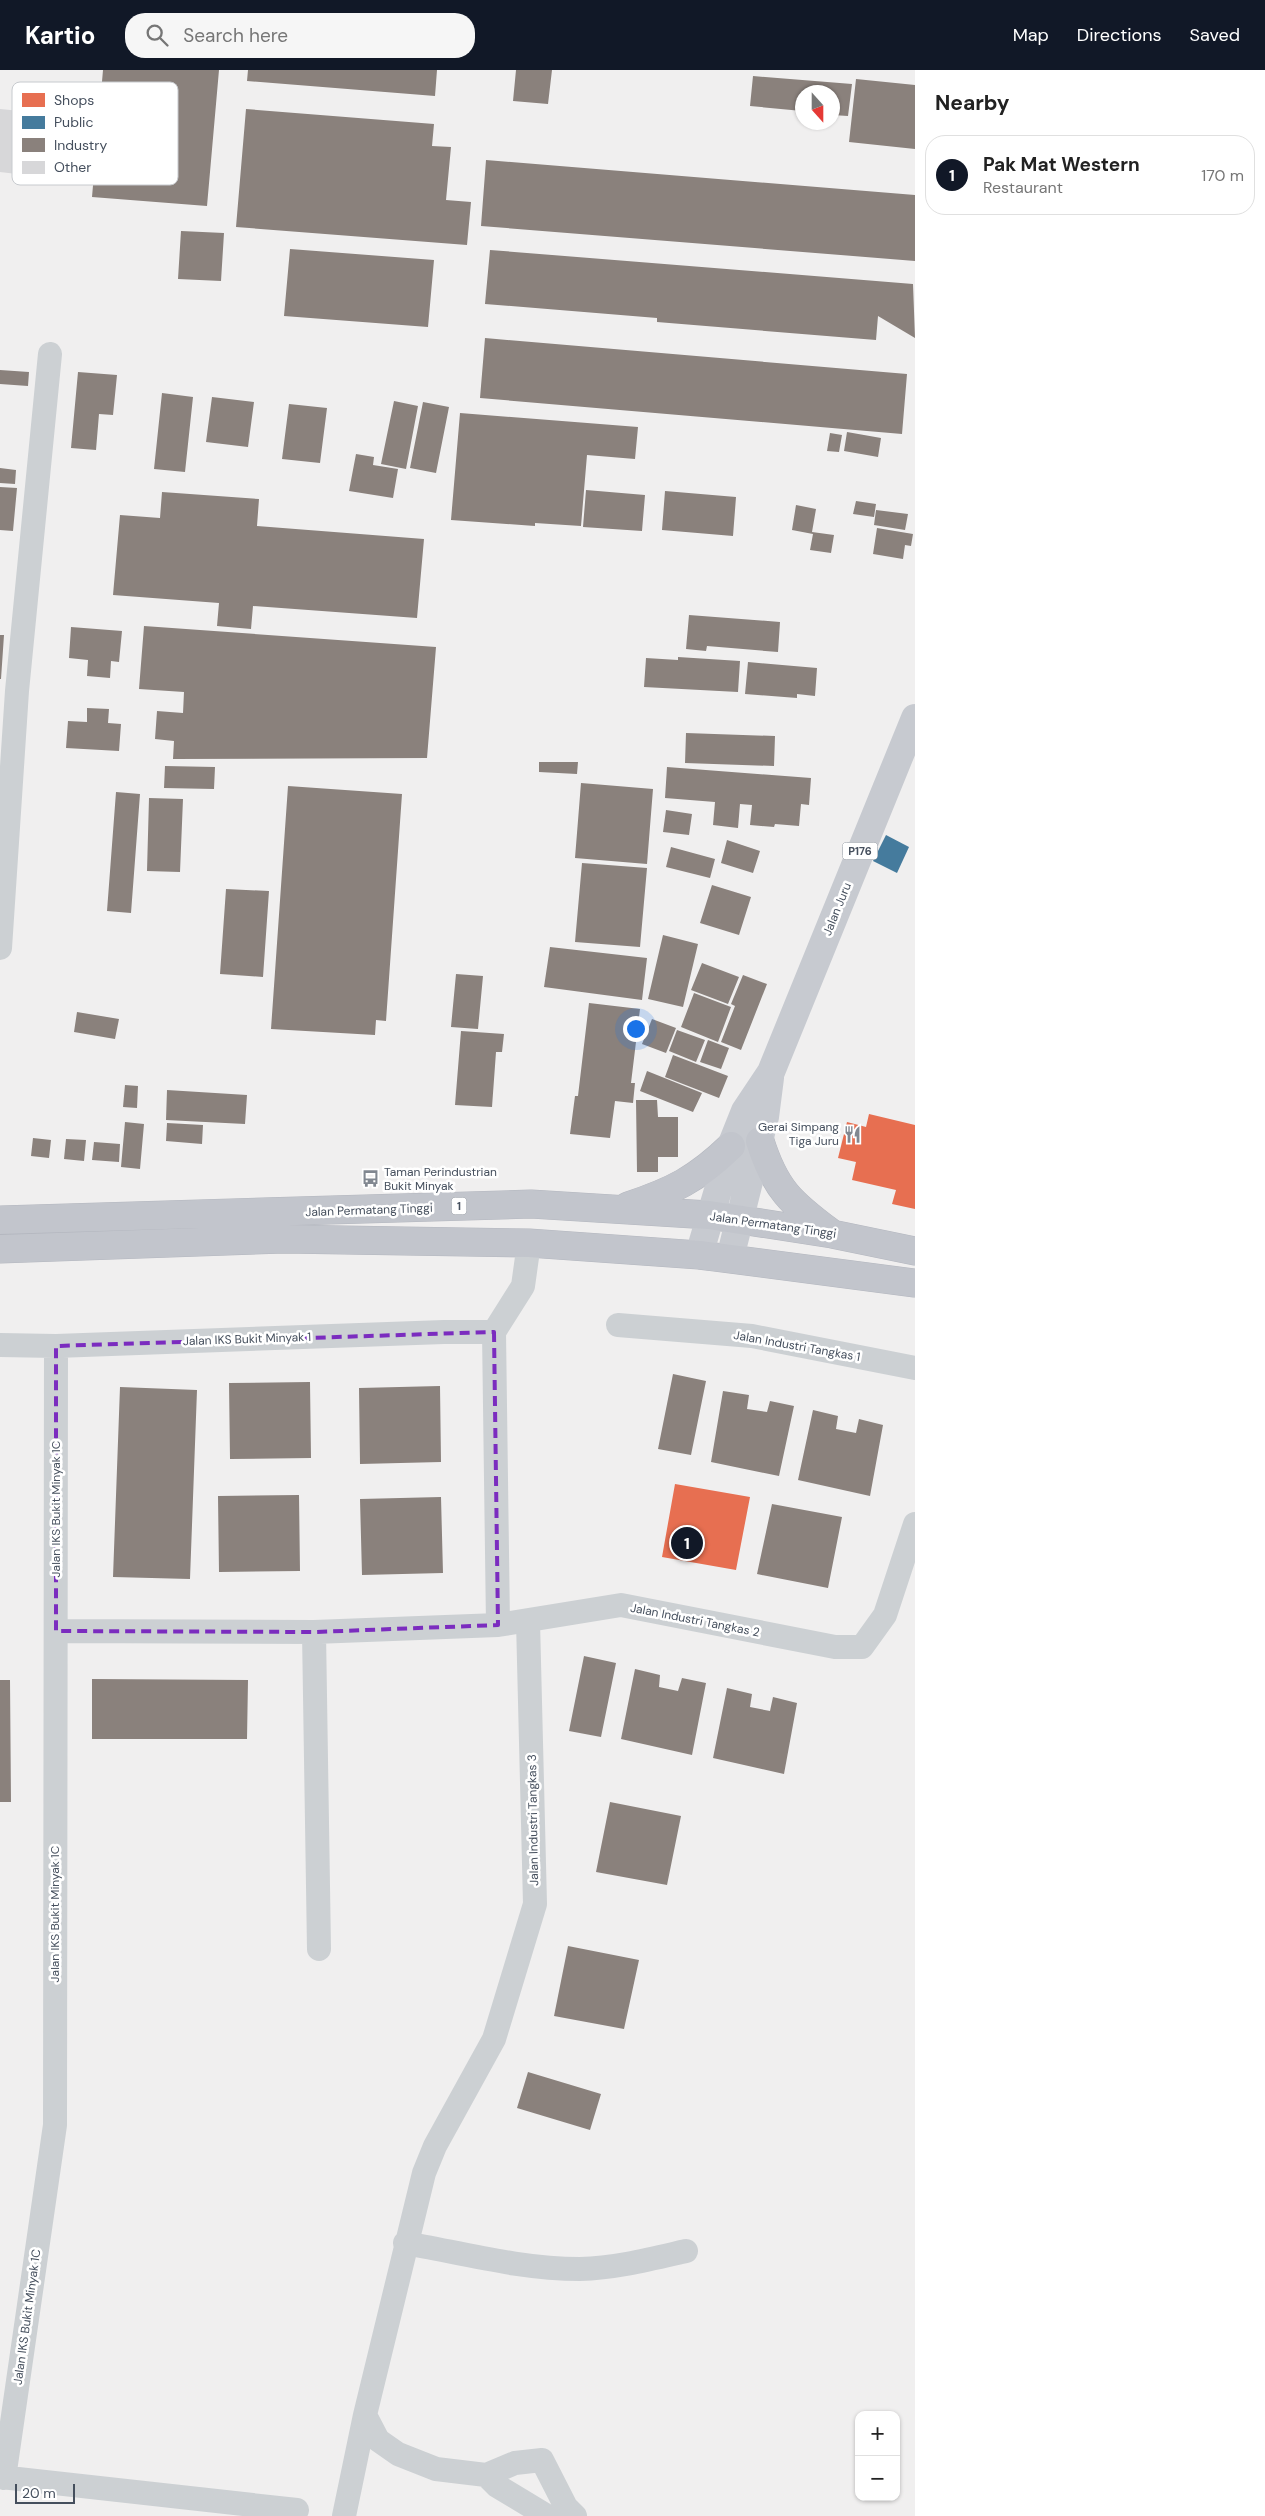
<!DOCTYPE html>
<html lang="en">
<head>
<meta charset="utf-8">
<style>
  body { margin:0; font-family:"DM Sans",sans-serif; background:#f6f6f6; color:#222 }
  .controls { position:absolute; right:15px; bottom:15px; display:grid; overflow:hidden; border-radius:10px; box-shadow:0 1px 4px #0004 }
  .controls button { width:45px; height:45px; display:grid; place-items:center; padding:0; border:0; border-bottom:1px solid #e0e0e0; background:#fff; color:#222; font:25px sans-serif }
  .compass { position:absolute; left:795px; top:15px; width:45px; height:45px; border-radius:50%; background:#fff; box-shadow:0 1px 4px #0004; rotate:159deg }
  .scale { position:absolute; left:15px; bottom:12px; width:60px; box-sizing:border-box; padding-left:5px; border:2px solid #454f5d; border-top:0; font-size:14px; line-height:18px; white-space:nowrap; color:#454f5d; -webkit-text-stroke:4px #fff; paint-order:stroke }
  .you { position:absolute; left:635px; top:958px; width:18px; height:18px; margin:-12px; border:4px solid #fff; border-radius:50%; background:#1a73e8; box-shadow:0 0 0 8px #1a73e833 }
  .badge { display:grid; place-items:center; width:32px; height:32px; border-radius:50%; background:#111827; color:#fff; font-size:16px; font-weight:700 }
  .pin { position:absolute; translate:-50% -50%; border:2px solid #fff; box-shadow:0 1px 5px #0006 }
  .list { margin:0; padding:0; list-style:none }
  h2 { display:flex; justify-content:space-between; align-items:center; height:65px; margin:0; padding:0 20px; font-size:21px }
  h2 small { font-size:16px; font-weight:400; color:#767676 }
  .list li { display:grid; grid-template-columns:32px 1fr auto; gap:15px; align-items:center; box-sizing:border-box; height:80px; margin:0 10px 10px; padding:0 10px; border:1px solid #e0e0e0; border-radius:20px }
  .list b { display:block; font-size:19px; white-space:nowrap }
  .list p { margin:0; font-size:16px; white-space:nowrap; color:#767676 }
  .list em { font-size:16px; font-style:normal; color:#767676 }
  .icon { flex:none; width:28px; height:28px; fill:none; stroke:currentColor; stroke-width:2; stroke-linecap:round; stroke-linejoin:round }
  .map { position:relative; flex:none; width:915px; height:2446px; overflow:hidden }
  header { display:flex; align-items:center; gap:30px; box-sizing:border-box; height:70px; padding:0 25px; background:#111827; color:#fff }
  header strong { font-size:24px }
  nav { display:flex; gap:28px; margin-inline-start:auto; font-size:18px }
  .search { width:350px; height:45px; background:#f6f6f6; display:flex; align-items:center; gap:12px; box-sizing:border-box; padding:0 18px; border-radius:20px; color:#767676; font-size:19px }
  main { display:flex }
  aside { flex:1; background:#fff }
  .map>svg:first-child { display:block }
  .shops { fill:#e76f51 }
  .public { fill:#457b9d }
  .industry { fill:#8a817c }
  .building { fill:#d7d7d9 }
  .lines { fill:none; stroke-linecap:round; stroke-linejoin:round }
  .trunk-casing { stroke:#b4b7bf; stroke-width:29 }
  .minor { stroke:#ccd0d3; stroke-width:24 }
  .primary { stroke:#c7cad0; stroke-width:28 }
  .trunk { stroke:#c2c5cc; stroke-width:28 }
  .marked { fill:none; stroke:#7b2cbf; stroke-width:4; stroke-dasharray:10 6; stroke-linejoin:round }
  .labels { text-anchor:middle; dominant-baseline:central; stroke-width:5; stroke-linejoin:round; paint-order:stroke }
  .shield { fill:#fff; stroke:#7d848e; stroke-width:1 }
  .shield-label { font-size:11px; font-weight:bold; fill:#454f5d }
  .street-label { font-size:12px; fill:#454f5d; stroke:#fff }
  .poi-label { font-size:12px; fill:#454f5d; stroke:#fff; text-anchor:end }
  .key { fill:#fff; stroke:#c7cace; stroke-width:1 }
  .key-label { font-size:14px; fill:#454f5d }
</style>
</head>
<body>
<header>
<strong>Kartio</strong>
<div class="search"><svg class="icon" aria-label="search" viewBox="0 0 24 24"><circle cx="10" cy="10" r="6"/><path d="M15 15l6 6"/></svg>Search here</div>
<nav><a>Map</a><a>Directions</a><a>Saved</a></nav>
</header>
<main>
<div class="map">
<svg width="915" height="2446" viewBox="0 0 915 2446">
  <rect width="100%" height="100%" fill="#f0efef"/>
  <path class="shops" d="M869,1044L915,1055V1139L892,1134L896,1120L852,1110L856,1092L838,1088L847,1052L866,1057Z
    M675,1414L750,1427L736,1500L662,1487Z"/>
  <path class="public" d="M886,765L909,777L897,803L873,791Z"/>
  <path class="industry" d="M103,0H219L207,136L92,127Z
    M248,0H437L435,26L247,11Z
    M516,0H552L548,34L513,31Z
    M753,6L852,14L848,46L832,45V22H802V41L750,36Z
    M856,9L915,15V79L849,72Z
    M246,39L434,54L432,76L451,77L446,130L471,132L467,175L236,157Z
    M486,90L915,125V191L481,156Z
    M181,161L224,163L221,211L178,209Z
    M290,179L434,190L428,257L284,246Z
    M490,180L913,214L915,268L878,246L876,270L657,252V248L485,234Z
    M485,268L907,304L902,364L480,328Z
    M0,300L29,302L28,316L0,314Z
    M78,302L117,305L113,345L99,344L96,380L71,378Z
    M162,323L193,327L185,402L154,399Z
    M212,327L254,332L248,377L206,372Z
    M394,331L418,336L406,399L381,394Z
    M423,332L449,337L436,403L410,398Z
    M289,334L327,338L320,393L282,389Z
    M460,343L638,357L635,389L587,385L581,456L535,453V456L451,450Z
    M847,362L881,368L878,387L844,381Z
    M830,363L842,365L839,382L827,381Z
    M356,384L374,387L373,395L398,399L393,428L349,421Z
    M0,398L16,400L15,414L0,413Z
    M0,417L17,418L13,461L0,460Z
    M586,420L645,425L642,461L583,457Z
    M665,421L736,427L733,466L662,460Z
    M162,422L259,429L257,456L424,469L417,548L253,536L251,559L217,556L219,533L113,525L120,445L160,448Z
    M856,431L876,434L874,447L853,444Z
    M796,435L816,439L812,462L834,465L831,483L810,480L813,464L792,460Z
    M876,440L908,444L905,460L874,455Z
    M877,458L913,464L911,476L905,475L903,489L873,484Z
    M689,545L780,552L778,582L707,576L706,581L686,579Z
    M144,556L436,577L427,688L173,689L174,671L155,669L157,641L183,643L184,622L139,619Z
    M71,557L122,561L119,592L111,591L110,608L87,606L88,590L69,588Z
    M0,565H4L1,609H0Z
    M678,587L740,591L738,622L644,617L646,588L678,590Z
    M748,592L817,598L815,626L797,624V628L745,624Z
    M87,638L109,639L108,653L121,654L119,681L66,678L68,651L87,652Z
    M686,663L775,666L774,696L685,693Z
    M539,692H578L577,704L539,702Z
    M165,696L215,697L214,719L164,718Z
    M667,697L811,708L809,735L801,734L799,756L775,754L774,757L750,755L752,735L740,734L738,758L713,755L715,732L665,728Z
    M581,713L653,719L647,794L575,788Z
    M288,716L402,724L386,951L376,950L375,965L271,959Z
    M116,722L140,724L131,843L107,841Z
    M149,728L183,729L180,802L147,801Z
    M666,740L692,744L689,765L663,762Z
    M727,770L760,781L753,803L721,793Z
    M671,777L715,789L710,808L666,797Z
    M582,793L647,798L640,877L575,872Z
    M712,815L751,827L739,865L700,853Z
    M226,819L269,821L263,907L220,904Z
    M663,865L698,874L683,937L648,929Z
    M550,877L647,888L642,930L544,917Z
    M702,893L739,907L728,934L691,920Z
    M456,904L483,906L478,959L451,957Z
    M743,905L767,914L741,980L721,972L735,936L731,934Z
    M694,923L731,937L718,972L681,957Z
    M589,933L640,939L631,1013H635L633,1033L615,1031L610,1068L570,1064L575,1026H578Z
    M77,942L119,949L115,969L74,962Z
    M652,949L676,958L666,983L642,974Z
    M677,960L705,970L696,992L669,981Z
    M461,961L504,964L502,982H496L492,1037L455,1035Z
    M708,970L729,978L721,999L700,992Z
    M673,985L728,1006L719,1028L665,1007Z
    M647,1001L702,1023L693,1042L640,1021Z
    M125,1015L138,1016L137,1038L123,1037Z
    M167,1020L247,1025L245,1054L166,1050Z
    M636,1030H657L658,1047H678V1087H658V1102H637Z
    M125,1052L144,1054L140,1099L121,1097Z
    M167,1053L203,1055L202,1074L166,1071Z
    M33,1068L51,1070L49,1088L31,1086Z
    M66,1069L86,1070L84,1091L64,1089Z
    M94,1072L120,1074L119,1092L92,1090Z
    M673,1304L706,1311L691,1385L658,1379Z
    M310,1312L311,1388L230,1389L229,1313Z
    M440,1316L441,1392L360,1394L359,1318Z
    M120,1317L197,1320L190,1509L113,1507Z
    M723,1321L749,1325L747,1339L767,1342L770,1331L794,1336L779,1406L711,1392Z
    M813,1340L838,1346L836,1359L856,1363L859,1349L883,1355L870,1426L798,1410Z
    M299,1425L300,1501L219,1502L218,1426Z
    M441,1427L443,1503L362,1505L360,1429Z
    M772,1434L842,1447L828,1518L757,1504Z
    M584,1586L616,1593L601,1667L569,1661Z
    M635,1599L660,1605L659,1617L678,1621L682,1608L706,1613L692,1685L621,1669Z
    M92,1609L248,1610L247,1669H92Z
    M0,1610H10L11,1732H0Z
    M727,1618L752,1624L750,1637L770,1641L773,1627L797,1633L784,1704L713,1688Z
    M610,1732L681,1746L667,1815L596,1802Z
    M568,1876L639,1890L624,1959L554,1946Z
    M528,2002L601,2024L590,2060L517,2038Z"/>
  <path class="building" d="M0,39L41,43L34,106L0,102Z"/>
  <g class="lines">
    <defs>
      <path id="trunk" d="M760,1071C775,1119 791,1133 830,1162
        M628,1136C673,1121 697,1109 731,1076
        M0,1150L531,1134L709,1145L832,1164L915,1181
        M0,1179L284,1169L529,1173L699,1185L915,1213"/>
    </defs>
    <use href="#trunk" class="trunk-casing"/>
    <path class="minor" d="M0,878L17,621L50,284
      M618,1255L752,1266L915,1298
      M0,1275L56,1276L444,1262H494
      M498,1555L494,1262L523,1216L529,1173
      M56,1561L314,1562L498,1555L621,1535L835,1577H862L885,1545L915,1454
      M314,1562L319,1879
      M405,2173C462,2183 521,2199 580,2199C616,2198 651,2189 686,2181
      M365,2345L378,2370L398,2384L436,2399L486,2405L515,2393L542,2390L566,2437L575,2446
      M486,2405L497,2416L547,2446
      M0,2407L297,2440
      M4,2408L55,2055L56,1276
      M344,2446L365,2345L424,2103L435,2076L494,1969L535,1834L528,1551"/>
    <path class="primary" d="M699,1185L731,1076L745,1041L771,1002L915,648
      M730,1188L765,1047L770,1008"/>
    <use href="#trunk" class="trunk"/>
  </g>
  <path class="marked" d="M494,1262L498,1555L314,1562L56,1561V1276Z"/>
  <defs>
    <symbol id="restaurant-bare" viewBox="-9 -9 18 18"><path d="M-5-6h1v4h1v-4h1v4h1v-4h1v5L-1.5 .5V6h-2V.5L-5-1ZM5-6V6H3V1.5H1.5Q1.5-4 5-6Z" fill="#818790" stroke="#fff" stroke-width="2.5" paint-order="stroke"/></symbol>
    <symbol id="bus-bare" viewBox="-9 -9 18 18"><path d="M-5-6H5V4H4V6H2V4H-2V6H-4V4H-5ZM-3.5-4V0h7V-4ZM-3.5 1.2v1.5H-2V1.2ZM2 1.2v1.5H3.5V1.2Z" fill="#818790" stroke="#fff" stroke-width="2.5" paint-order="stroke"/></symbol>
  </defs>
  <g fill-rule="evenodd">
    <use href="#restaurant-bare" x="840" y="1052" width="25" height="25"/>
    <use href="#bus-bare" x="358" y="1096" width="25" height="25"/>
  </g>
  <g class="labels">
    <g class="shield">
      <rect x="842.5" y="772.5" width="35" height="17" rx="4"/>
      <rect x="451.5" y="1127.5" width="15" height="17" rx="4"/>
    </g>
    <g class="shield-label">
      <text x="860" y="781">P176</text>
      <text x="459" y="1136">1</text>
    </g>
    <g class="street-label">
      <text transform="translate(837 839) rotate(-68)">Jalan Juru</text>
      <text transform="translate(369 1140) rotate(-2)">Jalan Permatang Tinggi</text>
      <text transform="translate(773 1155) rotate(8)">Jalan Permatang Tinggi</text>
      <text transform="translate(247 1269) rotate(-2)">Jalan IKS Bukit Minyak 1</text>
      <text transform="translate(797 1276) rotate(10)">Jalan Industri Tangkas 1</text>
      <text transform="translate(56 1439) rotate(-90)">Jalan IKS Bukit Minyak 1C</text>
      <text transform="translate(695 1550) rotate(11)">Jalan Industri Tangkas 2</text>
      <text transform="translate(533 1750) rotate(-91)">Jalan Industri Tangkas 3</text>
      <text transform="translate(55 1844) rotate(-90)">Jalan IKS Bukit Minyak 1C</text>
      <text transform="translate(27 2247) rotate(-82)">Jalan IKS Bukit Minyak 1C</text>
    </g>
    <g class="poi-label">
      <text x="839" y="1057">Gerai Simpang<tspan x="839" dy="14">Tiga Juru</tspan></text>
      <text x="384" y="1102" text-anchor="start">Taman Perindustrian<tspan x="384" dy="14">Bukit Minyak</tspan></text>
    </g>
  </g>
  <rect x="12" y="12" width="166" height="103" rx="8" class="key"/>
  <rect x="22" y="23" width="23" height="14" fill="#e76f51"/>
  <rect x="22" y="46" width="23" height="13" fill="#457b9d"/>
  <rect x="22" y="68" width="23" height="14" fill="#8a817c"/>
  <rect x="22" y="91" width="23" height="13" fill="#d7d7d9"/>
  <g class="key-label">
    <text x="54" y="35">Shops</text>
    <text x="54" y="57">Public</text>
    <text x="54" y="80">Industry</text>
    <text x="54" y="102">Other</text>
  </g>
</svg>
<div class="controls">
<button>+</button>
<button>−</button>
</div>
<svg class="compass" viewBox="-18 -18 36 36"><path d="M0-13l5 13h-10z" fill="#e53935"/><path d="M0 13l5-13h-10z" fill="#767676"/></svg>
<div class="scale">20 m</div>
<div class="you"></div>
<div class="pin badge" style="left:687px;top:1473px">1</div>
</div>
<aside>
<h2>Nearby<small></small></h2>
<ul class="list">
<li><span class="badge">1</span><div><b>Pak Mat Western</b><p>Restaurant</p></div><em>170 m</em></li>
</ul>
</aside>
</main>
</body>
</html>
